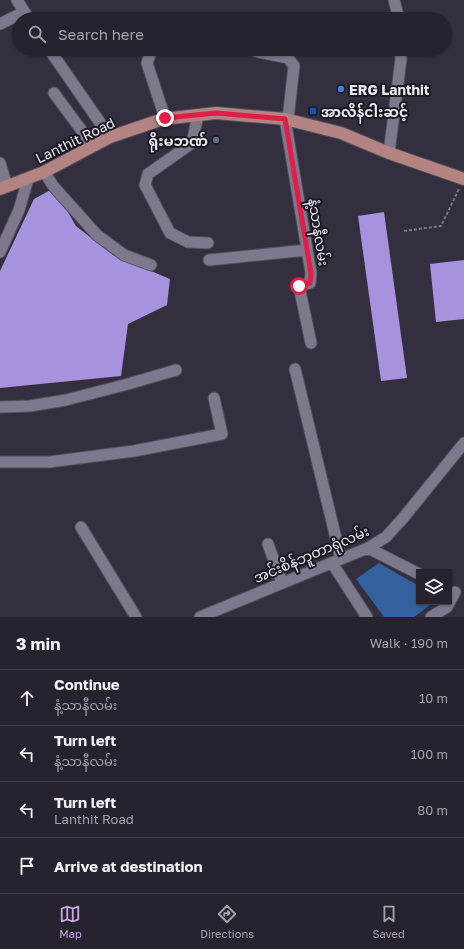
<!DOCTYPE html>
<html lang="en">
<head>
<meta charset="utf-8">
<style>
  body { margin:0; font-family:"Golos Text","Noto Sans Myanmar",sans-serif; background:#322f3b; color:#f1f3f6 }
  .controls { position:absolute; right:12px; bottom:12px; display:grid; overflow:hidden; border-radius:0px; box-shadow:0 1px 3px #0004 }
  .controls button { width:36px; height:36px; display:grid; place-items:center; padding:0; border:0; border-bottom:1px solid #42404b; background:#26232f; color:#f1f3f6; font:20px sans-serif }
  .stop { position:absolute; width:12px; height:12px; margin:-9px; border:3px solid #e11d48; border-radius:50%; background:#fff }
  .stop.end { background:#e11d48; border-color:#fff; box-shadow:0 1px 4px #0008 }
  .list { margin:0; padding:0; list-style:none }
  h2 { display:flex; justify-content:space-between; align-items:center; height:52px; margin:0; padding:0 16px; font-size:17px }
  h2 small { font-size:13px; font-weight:400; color:#a4a4aa }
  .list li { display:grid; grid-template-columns:26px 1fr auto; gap:12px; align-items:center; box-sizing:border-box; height:56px; padding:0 16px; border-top:1px solid #42404b }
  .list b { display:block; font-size:15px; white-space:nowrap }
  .list p { margin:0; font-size:13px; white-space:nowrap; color:#a4a4aa }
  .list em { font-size:13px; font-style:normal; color:#a4a4aa }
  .icon { flex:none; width:22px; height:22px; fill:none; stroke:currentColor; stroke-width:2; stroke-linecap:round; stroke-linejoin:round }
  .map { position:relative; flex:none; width:464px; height:617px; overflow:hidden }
  .search { position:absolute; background:#26232f; box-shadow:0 1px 3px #0004; left:12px; right:12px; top:12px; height:44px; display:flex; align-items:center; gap:10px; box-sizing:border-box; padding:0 14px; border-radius:22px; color:#a4a4aa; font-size:15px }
  .sheet { height:276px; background:#26232f }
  nav { display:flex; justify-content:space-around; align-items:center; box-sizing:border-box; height:56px; border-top:1px solid #42404b; background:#26232f; font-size:11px; color:#a4a4aa }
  nav a { display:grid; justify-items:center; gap:2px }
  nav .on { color:#c9a5ee }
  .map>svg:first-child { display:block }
  .water { fill:#34619d }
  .building { fill:#a792de }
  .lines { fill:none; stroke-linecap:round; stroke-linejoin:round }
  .minor-casing { stroke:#514e5c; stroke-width:13 }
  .major-casing { stroke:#514e5c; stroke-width:14 }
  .path { stroke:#7e7b89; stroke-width:2; stroke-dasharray:3 2; stroke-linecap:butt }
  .minor { stroke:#7d788c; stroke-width:11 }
  .major { stroke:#b38481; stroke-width:12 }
  .route { stroke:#e11d48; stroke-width:5 }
  .shop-dot { fill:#3f7fe0; stroke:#1a1820; stroke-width:1.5 }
  .transit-dot { fill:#1a4fb4; stroke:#1a1820; stroke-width:1.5 }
  .service-dot { fill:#5c6f8a; stroke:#1a1820; stroke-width:1.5 }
  .labels { text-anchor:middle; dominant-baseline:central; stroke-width:4; stroke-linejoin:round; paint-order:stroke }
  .poi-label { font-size:14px; font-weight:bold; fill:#ece9f4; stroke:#1a1820; text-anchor:start }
  .street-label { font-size:14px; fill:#ece9f4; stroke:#1a1820 }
</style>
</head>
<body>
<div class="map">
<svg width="464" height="617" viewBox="0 0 464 617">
  <rect width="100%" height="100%" fill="#332f3f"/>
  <path class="water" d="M379,563L419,586V602H434L414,617H384L356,579Z"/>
  <path class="building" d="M54,188L76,226L113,255L170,279L167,305L128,324L121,376L0,388V271L34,199Z
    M384,212L407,378L381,381L358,216Z
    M464,260V319L436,322L430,264Z"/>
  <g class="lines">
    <defs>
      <path id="minor" d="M17,0L29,19
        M394,0L399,19
        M0,24L24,12
        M49,49L110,137
        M155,49L150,54L147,63L165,118
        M251,49L258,52L288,58L294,66L288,119
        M54,93L93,146
        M198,115L192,143L148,174L145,185L170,233L188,242L208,243
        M285,119L311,273L310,283L299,286L311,343
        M389,153L401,59L400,49
        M0,163L7,186
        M44,172L54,187L97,235L124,255L151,265
        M0,252L19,210L28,179
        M209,260L307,250
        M295,369L341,559
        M0,407L30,406L66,400L128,384L176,370
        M0,462H49L134,451L222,434L214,398
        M81,527L136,617
        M268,544L282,583
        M368,548L419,574
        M332,563L367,617
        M200,617L341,559L368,548L386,537L404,517L464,443
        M431,617L447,607L455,592"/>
      <path id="major" d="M0,189L44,172L110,137L163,119L216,113L285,119L341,133L389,153L464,179"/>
    </defs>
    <use href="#minor" class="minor-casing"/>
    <use href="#major" class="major-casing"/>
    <path class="path" d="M404,231L441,226L459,189"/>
    <use href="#minor" class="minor"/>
    <use href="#major" class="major"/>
  </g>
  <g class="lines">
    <path class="route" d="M165,118L216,113L285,119L311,273L310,283L299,286"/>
  </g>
  <circle class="shop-dot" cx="341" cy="89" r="4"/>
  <rect class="transit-dot" x="309" y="107" width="8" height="8" rx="2"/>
  <circle class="service-dot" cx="216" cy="140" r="4"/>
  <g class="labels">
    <g class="poi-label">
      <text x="349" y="89">ERG Lanthit</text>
      <text x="321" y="111">အာလိန်ငါးဆင့်</text>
      <text x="208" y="140" text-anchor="end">ရိုးမဘဏ်</text>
    </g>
    <g class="street-label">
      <text transform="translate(75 140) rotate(-26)">Lanthit Road</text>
      <text transform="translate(319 232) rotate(81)">နံ့သာနီလမ်း</text>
      <text transform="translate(311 554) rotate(-23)">အင်းစိန်ဘူတာရုံလမ်း</text>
    </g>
  </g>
</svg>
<div class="controls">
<button><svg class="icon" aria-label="layers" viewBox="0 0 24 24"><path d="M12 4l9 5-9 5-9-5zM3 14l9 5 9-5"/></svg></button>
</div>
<div class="stop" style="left:299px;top:286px"></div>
<div class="stop end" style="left:165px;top:118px"></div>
<div class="search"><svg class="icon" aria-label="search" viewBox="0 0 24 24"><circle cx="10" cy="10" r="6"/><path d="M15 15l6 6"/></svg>Search here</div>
</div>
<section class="sheet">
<h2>3 min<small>Walk · 190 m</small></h2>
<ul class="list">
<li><svg class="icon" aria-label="ahead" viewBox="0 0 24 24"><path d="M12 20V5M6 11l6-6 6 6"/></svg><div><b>Continue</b><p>နံ့သာနီလမ်း</p></div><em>10 m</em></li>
<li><svg class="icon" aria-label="left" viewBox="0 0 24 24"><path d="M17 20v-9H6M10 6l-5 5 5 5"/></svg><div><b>Turn left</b><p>နံ့သာနီလမ်း</p></div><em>100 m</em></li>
<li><svg class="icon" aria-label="left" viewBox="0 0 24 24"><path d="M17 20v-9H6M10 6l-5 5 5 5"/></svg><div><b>Turn left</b><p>Lanthit Road</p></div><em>80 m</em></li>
<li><svg class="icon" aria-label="arrive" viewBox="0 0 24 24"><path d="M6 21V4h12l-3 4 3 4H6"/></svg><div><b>Arrive at destination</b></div></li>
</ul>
</section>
<nav>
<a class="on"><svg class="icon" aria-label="map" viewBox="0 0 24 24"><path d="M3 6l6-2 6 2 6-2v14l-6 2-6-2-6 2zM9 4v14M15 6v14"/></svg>Map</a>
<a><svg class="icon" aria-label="directions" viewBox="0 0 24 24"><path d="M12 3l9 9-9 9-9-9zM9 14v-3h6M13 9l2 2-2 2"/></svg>Directions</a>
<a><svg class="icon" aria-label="saved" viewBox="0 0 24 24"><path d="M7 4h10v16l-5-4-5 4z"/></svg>Saved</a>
</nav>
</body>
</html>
